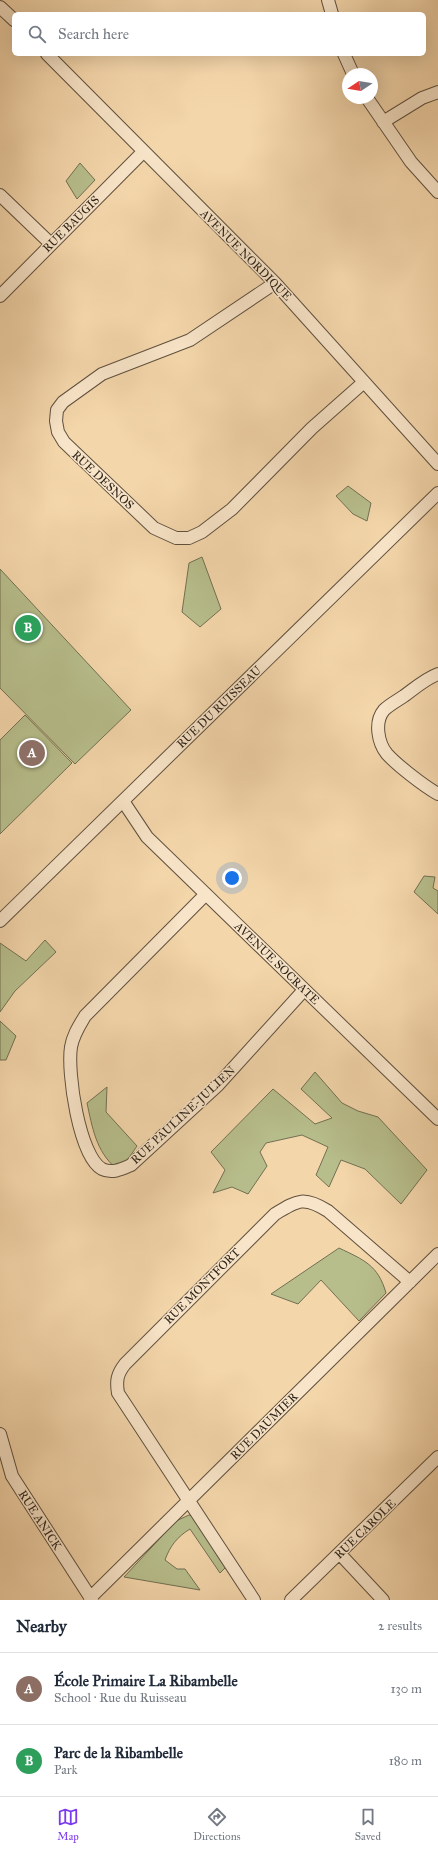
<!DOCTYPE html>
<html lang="en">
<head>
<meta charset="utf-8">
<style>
  body { margin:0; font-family:"IM FELL Great Primer",serif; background:#f2f2f3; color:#1f2937 }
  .compass { position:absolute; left:342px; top:68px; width:36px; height:36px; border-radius:50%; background:#fff; box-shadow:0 4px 16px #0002; rotate:258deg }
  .you { position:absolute; left:232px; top:878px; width:14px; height:14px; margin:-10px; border:3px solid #fff; border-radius:50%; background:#1a73e8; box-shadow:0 0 0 6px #1a73e833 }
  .badge { display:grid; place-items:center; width:26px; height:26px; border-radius:50%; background:#7c3aed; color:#fff; font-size:13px; font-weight:700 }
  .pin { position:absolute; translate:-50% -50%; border:2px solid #fff; box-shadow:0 1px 4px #0006 }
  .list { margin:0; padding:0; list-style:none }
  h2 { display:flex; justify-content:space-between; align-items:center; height:52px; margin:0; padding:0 16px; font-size:17px }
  h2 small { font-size:13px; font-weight:400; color:#747a83 }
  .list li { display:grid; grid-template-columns:26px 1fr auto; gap:12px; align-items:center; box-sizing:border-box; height:72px; padding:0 16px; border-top:1px solid #e0e1e3 }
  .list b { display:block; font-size:15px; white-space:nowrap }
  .list p { margin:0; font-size:13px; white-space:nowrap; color:#747a83 }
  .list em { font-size:13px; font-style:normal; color:#747a83 }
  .icon { flex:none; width:22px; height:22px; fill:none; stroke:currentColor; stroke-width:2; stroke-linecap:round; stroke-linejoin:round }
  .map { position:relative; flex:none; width:438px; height:1600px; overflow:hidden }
  .search { position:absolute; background:#fff; box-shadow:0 4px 16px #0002; left:12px; right:12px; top:12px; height:44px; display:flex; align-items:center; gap:10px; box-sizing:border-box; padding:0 14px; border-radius:6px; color:#747a83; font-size:15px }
  .sheet { height:196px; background:#fff }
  nav { display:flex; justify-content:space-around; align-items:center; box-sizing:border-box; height:56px; border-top:1px solid #e0e1e3; background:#fff; font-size:11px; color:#747a83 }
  nav a { display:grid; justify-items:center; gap:2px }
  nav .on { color:#7c3aed }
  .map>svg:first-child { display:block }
  .green { fill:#b7be8c; stroke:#727052 }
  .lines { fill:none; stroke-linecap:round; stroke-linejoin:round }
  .minor-casing { stroke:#5f503e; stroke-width:14 }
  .minor { stroke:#f8e4c8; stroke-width:12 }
  .labels { text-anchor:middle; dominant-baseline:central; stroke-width:3; stroke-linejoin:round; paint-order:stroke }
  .street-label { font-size:12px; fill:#2d2319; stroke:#f8e4c8 }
</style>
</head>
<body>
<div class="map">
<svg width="438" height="1600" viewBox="0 0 438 1600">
  <rect width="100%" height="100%" fill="#f4d6ab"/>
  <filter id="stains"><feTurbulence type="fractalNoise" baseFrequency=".005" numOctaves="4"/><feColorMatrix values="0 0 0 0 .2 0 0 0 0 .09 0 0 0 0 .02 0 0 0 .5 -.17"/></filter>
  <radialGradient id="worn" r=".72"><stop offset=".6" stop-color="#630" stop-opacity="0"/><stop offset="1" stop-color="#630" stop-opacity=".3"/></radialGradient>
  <path class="green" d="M80,163L95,180L77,199L66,181Z
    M348,486L371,503L367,521L353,514L336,496Z
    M202,557L221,609L200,627L182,612L189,563Z
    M0,569L131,710L75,764L0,688Z
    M25,715L72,763L0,834V740Z
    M424,876L435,877L433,888L438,891V914L414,892Z
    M45,940L56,952L15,991L0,1012V943L26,961Z
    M0,1021L16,1036L6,1060H0Z
    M315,1072L342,1103L358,1111L378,1117L427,1170L401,1204L365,1169L341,1160L329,1187L316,1175L328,1147L302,1135L266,1143L260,1152L267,1166L248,1194L232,1187L213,1193L225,1170L211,1152L273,1089L315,1124L332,1118L301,1089Z
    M107,1087L106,1112L137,1146L126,1162L116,1168C96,1152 92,1126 87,1103Z
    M339,1248C364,1260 378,1265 386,1293L359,1321L321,1280L298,1304L271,1294Z
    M189,1515L203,1517L231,1562L220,1573L190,1529C177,1537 170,1546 165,1560L177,1569H185L200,1590L124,1577L176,1521Z"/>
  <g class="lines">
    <defs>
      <path id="minor" d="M328,0L332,14
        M0,7L14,20
        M47,54L275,283L438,464
        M344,54L353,74
        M367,98L411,162L438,192
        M383,122L422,98L438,92
        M0,195L51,244
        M275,283L190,340L102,374L63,402L57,410L56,421L58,432L64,442L154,528L176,538H189L202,532L232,509L312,428L364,382
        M0,296L143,152
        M438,674C425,679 415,688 404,696C398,700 389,705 384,710C374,722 378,743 387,754C398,766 424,786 438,794
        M123,801L147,837L438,1119
        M206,894L85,1016C79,1026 73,1035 71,1047C67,1072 79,1156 102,1169C112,1174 122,1169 131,1165L218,1085L304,990
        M0,921L438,493
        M0,1434L12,1476L92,1600
        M340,1554L383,1600
        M90,1598L438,1254
        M254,1600L118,1393C116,1381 117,1374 125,1364L275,1214C298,1200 304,1196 328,1211L410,1282
        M291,1600L438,1457"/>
    </defs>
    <use href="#minor" class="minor-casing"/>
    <use href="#minor" class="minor"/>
  </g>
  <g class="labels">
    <g class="street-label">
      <text transform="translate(71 224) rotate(-45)">RUE BAUGIS</text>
      <text transform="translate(246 255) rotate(45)">AVENUE NORDIQUE</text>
      <text transform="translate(103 480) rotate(43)">RUE DESNOS</text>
      <text transform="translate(219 707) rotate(-44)">RUE DU RUISSEAU</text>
      <text transform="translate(277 963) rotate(44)">AVENUE SOCRATE</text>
      <text transform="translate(183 1115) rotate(-43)">RUE PAULINE-JULIEN</text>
      <text transform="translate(202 1286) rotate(-45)">RUE MONTFORT</text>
      <text transform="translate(264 1426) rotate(-45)">RUE DAUMIER</text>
      <text transform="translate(40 1520) rotate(57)">RUE ANICK</text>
      <text transform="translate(365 1529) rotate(-44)">RUE CAROLE</text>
    </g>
  </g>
  <rect width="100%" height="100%" filter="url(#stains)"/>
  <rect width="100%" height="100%" fill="url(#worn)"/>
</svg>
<svg class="compass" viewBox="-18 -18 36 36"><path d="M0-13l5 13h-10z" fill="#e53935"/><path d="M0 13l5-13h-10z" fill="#747a83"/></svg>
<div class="you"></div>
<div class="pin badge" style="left:32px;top:753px;background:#8d6e63">A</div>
<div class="pin badge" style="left:28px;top:628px;background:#2e9e5b">B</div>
<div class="search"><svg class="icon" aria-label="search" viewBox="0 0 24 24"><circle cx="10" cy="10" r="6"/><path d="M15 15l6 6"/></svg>Search here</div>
</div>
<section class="sheet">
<h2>Nearby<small>2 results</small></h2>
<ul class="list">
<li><span class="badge" style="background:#8d6e63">A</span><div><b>École Primaire La Ribambelle</b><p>School · Rue du Ruisseau</p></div><em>130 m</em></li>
<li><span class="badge" style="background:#2e9e5b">B</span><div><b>Parc de la Ribambelle</b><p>Park</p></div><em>180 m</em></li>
</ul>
</section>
<nav>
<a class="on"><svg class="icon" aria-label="map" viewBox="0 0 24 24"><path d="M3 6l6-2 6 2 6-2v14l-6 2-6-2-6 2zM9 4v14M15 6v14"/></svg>Map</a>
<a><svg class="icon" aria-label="directions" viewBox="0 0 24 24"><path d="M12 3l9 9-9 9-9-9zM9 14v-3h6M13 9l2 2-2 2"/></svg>Directions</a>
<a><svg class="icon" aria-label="saved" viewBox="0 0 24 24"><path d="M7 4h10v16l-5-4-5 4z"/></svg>Saved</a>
</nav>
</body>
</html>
